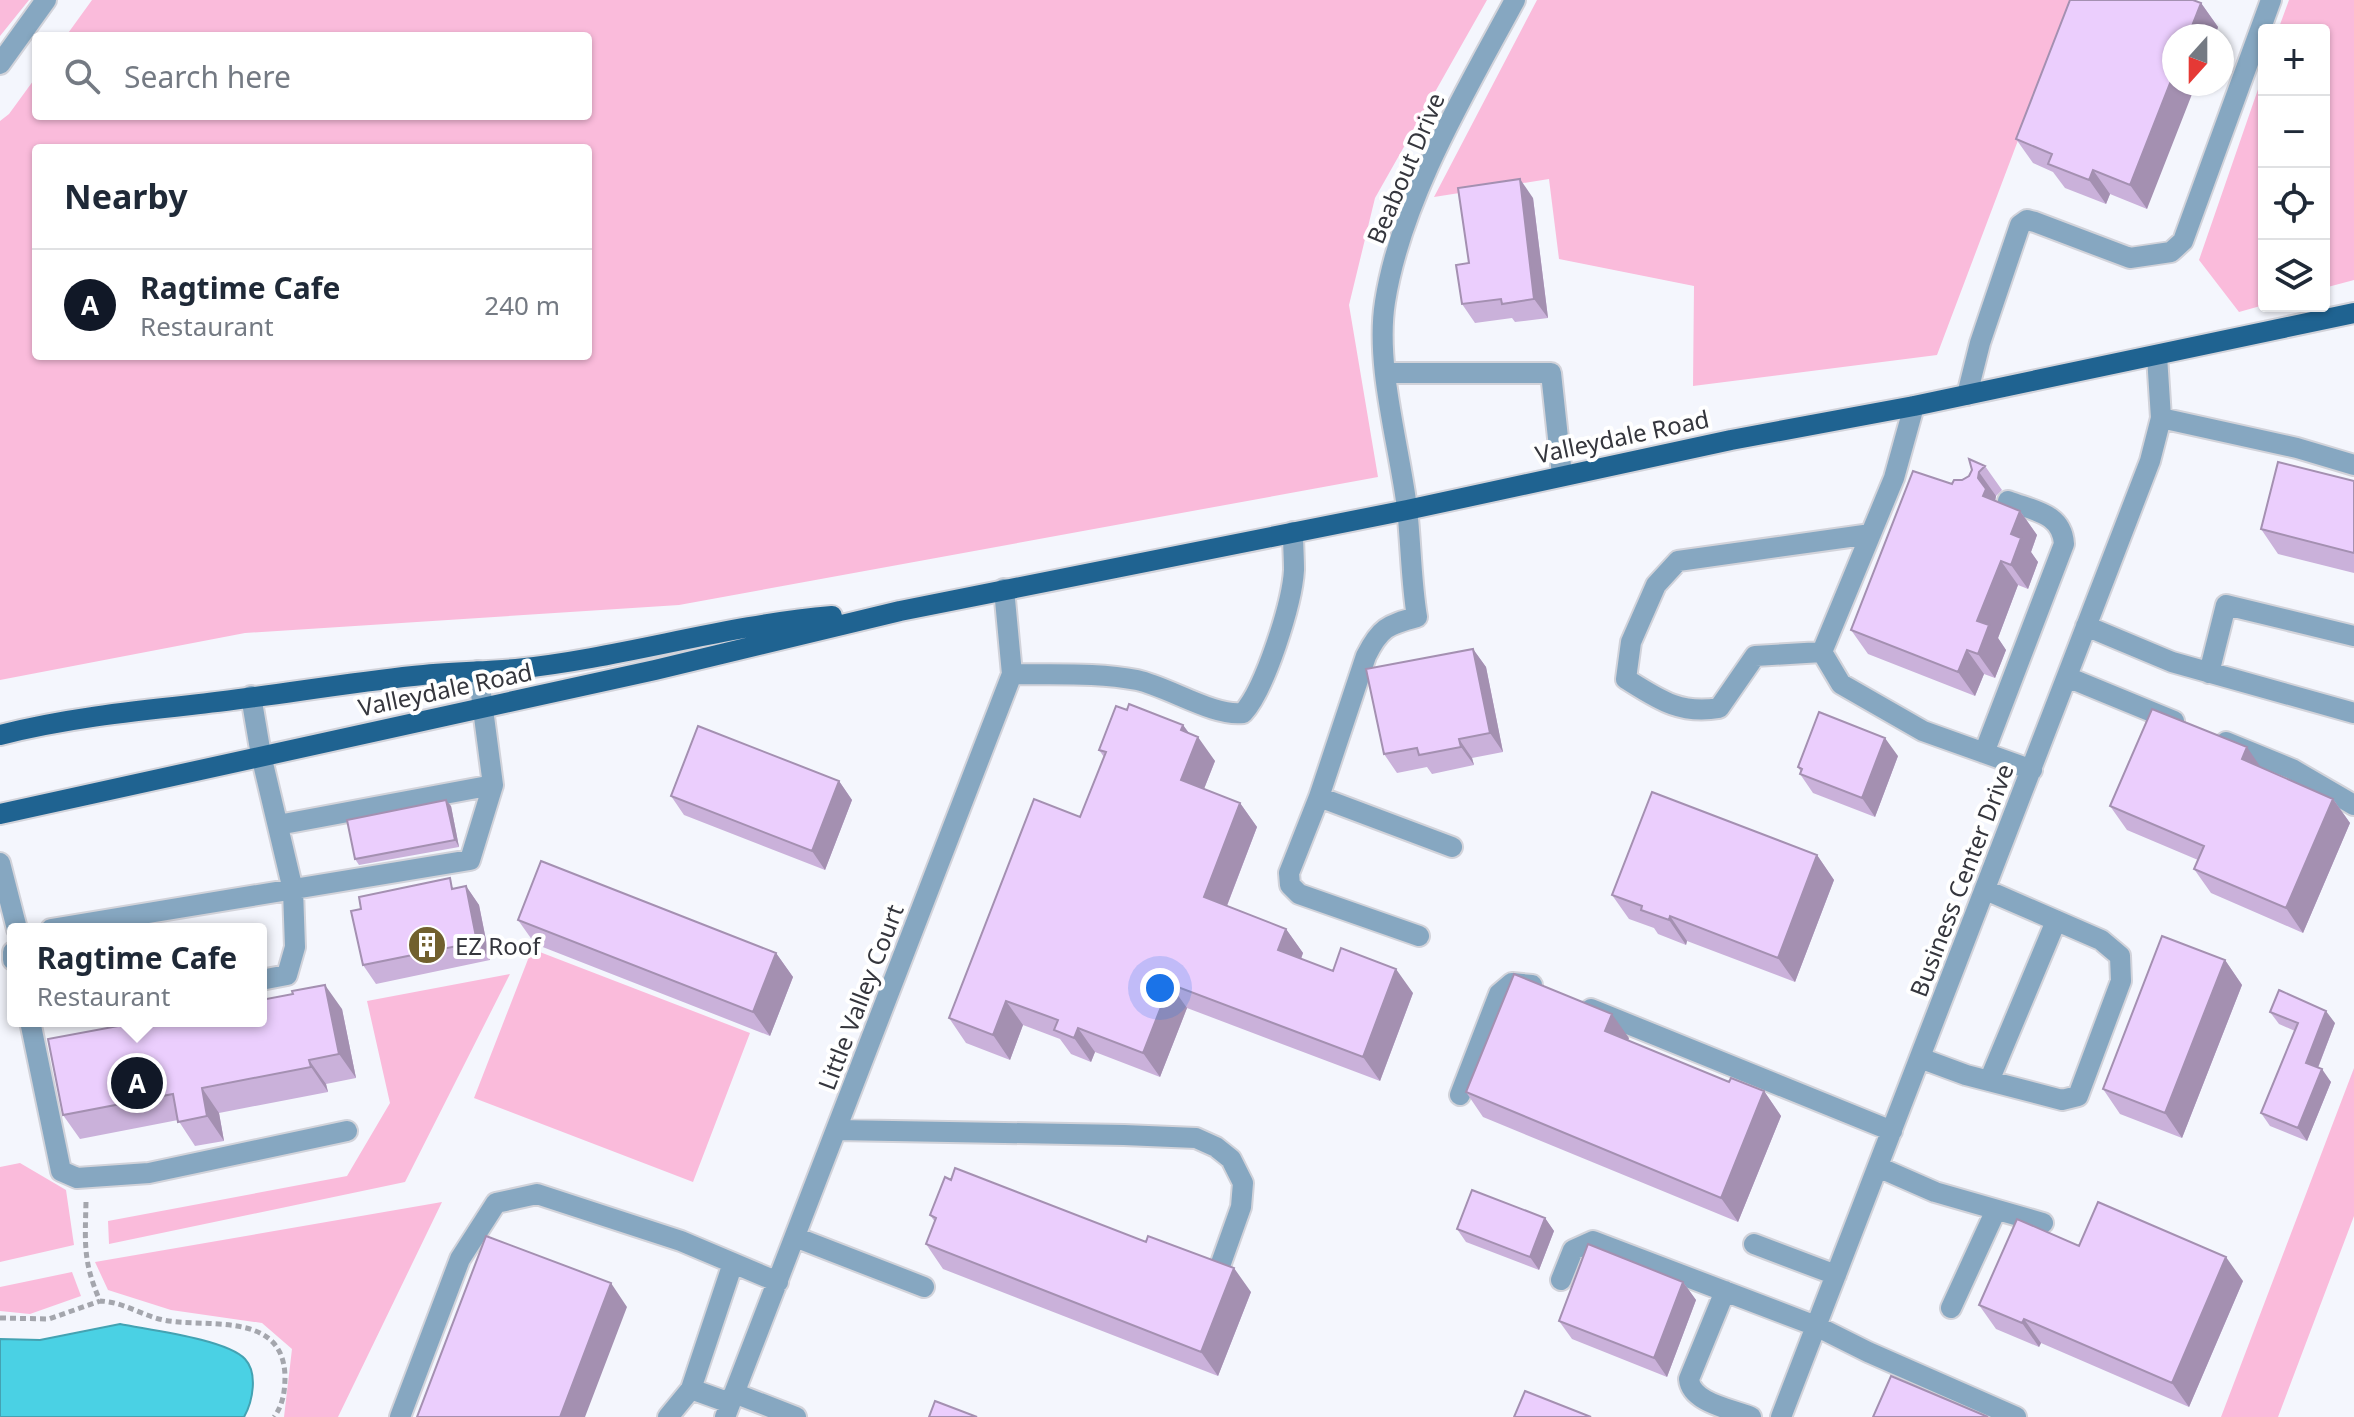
<!DOCTYPE html>
<html lang="en">
<head>
<meta charset="utf-8">
<style>
  body { margin:0; font-family:"Noto Sans",sans-serif; background:#f6f6f7; color:#1f2937 }
  .controls { position:absolute; right:24px; top:24px; display:grid; overflow:hidden; border-radius:8px; box-shadow:0 2px 6px #0004 }
  .controls button { width:72px; height:72px; display:grid; place-items:center; padding:0; border:0; border-bottom:2px solid #e0e1e3; background:#fff; color:#1f2937; font:40px sans-serif }
  .compass { position:absolute; left:2162px; top:24px; width:72px; height:72px; border-radius:50%; background:#fff; box-shadow:0 2px 6px #0004; rotate:201deg }
  .you { position:absolute; left:1160px; top:988px; width:28px; height:28px; margin:-20px; border:6px solid #fff; border-radius:50%; background:#1a73e8; box-shadow:0 0 0 12px #1a73e833 }
  .badge { display:grid; place-items:center; width:52px; height:52px; border-radius:50%; background:#111827; color:#fff; font-size:26px; font-weight:700 }
  .pin { position:absolute; translate:-50% -50%; border:4px solid #fff; box-shadow:0 2px 8px #0006 }
  .popup { position:absolute; left:7px; top:923px; width:260px; height:104px; box-sizing:border-box; display:grid; place-content:center; border-radius:8px; background:#fff; filter:drop-shadow(0 2px 6px #0005); font-size:26px; white-space:nowrap; color:#747a83 }
  .popup b { font-size:30px; color:#1f2937 }
  .popup::after { content:''; position:absolute; left:50%; top:100%; margin-left:-16px; border:16px solid transparent; border-top-color:#fff }
  .list { margin:0; padding:0; list-style:none }
  h2 { display:flex; justify-content:space-between; align-items:center; height:104px; margin:0; padding:0 32px; font-size:34px }
  h2 small { font-size:26px; font-weight:400; color:#747a83 }
  .list li { display:grid; grid-template-columns:52px 1fr auto; gap:24px; align-items:center; box-sizing:border-box; height:112px; padding:0 32px; border-top:2px solid #e0e1e3 }
  .list b { display:block; font-size:30px; white-space:nowrap }
  .list p { margin:0; font-size:26px; white-space:nowrap; color:#747a83 }
  .list em { font-size:26px; font-style:normal; color:#747a83 }
  .icon { flex:none; width:44px; height:44px; fill:none; stroke:currentColor; stroke-width:2; stroke-linecap:round; stroke-linejoin:round }
  .map { position:relative; flex:none; width:2354px; height:1417px; overflow:hidden }
  .search { position:absolute; background:#fff; box-shadow:0 2px 6px #0004; left:32px; top:32px; width:560px; height:88px; display:flex; align-items:center; gap:20px; box-sizing:border-box; padding:0 28px; border-radius:8px; color:#747a83; font-size:30px }
  .panel { position:absolute; background:#fff; box-shadow:0 2px 6px #0004; left:32px; top:144px; width:560px; height:216px; border-radius:8px }
  .map>svg:first-child { display:block }
  .green { fill:#fabbdb; fill-rule:evenodd }
  .water { fill:#4ad1e4; stroke:#44a2b2; stroke-width:2 }
  .lines { fill:none; stroke-linecap:round; stroke-linejoin:round }
  .minor-casing { stroke:#d2d3da; stroke-width:24 }
  .major-casing { stroke:#d2d3da; stroke-width:24 }
  .path { stroke:#a4a6ad; stroke-width:5; stroke-dasharray:6 4; stroke-linecap:butt }
  .minor { stroke:#86a7c1; stroke-width:20 }
  .major { stroke:#1f6391; stroke-width:20 }
  .wall { fill:#cab1da }
  .shaded-wall { fill:#a490b1 }
  .building { fill:#ebcefd; stroke:#a490b1; stroke-width:2 }
  .labels { text-anchor:middle; dominant-baseline:central; stroke-width:8; stroke-linejoin:round; paint-order:stroke }
  .street-label { font-size:24px; fill:#35363d; stroke:#fff }
  .poi-label { font-size:24px; fill:#35363d; stroke:#fff; text-anchor:start }
</style>
</head>
<body>
<div class="map">
<svg width="2354" height="1417" viewBox="0 0 2354 1417">
  <rect width="100%" height="100%" fill="#f4f6fd"/>
  <path class="green" d="M0,0H29L0,36Z
    M92,0H1487L1375,198L1349,305L1378,477L679,605L245,633L0,680V121L9,114L36,77V116H588V36H66ZM36,148H588V356H36Z
    M1537,0H2071L1937,355L1693,386L1694,286L1559,259L1549,179L1434,197Z
    M2289,0H2354V280L2324,288V30H2278Z
    M2264,72V305L2239,312L2199,260Z
    M532,949L750,1033L693,1182L474,1098Z
    M510,974L405,1182L109,1244L108,1221L347,1176L390,1103L367,1001Z
    M2354,1068V1216L2278,1417H2221Z
    M20,1163L66,1190L74,1245L0,1262V1167Z
    M442,1202L338,1417H284L292,1349L262,1323L171,1310L108,1290L95,1262Z
    M72,1272L81,1296L30,1314L0,1311V1287Z"/>
  <path class="water" d="M120,1324C149,1330 226,1339 245,1359C258,1373 253,1401 244,1417H0V1339L40,1340Z"/>
  <g class="lines">
    <defs>
      <path id="minor" d="M0,64L46,0
        M1386,373H1551L1562,475
        M1967,395L1980,343L2020,225L2027,220L2035,222L2130,258L2171,252L2183,241L2271,0
        M1914,406L1894,478L1822,652L1841,684L1923,731L2032,770
        M2161,418L2297,448L2354,465
        M2086,626L2172,662L2354,713
        M1822,652L1755,656L1719,708C1680,715 1658,699 1626,679L1631,642L1656,585L1678,561L1871,534
        M2209,673L2226,605L2354,636
        M1012,674C1053,675 1097,672 1137,680C1169,687 1214,717 1243,713C1265,689 1292,604 1294,570C1294,558 1293,545 1293,532
        M2067,677L2174,721
        M251,696L261,755L293,890L295,947L287,975L261,980
        M2226,742L2292,769L2354,805
        M1984,753L2064,544C2062,513 2034,511 2008,501
        M1319,797L1452,847
        M278,825L493,785
        M0,863L17,929
        M51,929L470,860L493,785L478,671
        M1419,936L1299,894L1290,885L1289,873L1319,797L1366,656C1380,628 1387,625 1417,617C1411,581 1411,544 1407,508C1399,444 1375,365 1385,302C1401,199 1466,91 1515,0
        M13,952V960
        M1591,1009L1892,1131
        M30,1021L61,1171L77,1178L149,1173L347,1131
        M1920,1058L1966,1075L2062,1100L2078,1096L2121,981L2120,956L2101,940L1986,890
        M1989,1081L2056,921
        M1460,1095L1499,994L1512,983L1532,985
        M837,1130L1124,1135L1196,1138L1216,1147L1231,1159L1243,1183L1241,1207L1220,1266
        M1878,1167L1935,1192L2043,1223
        M795,1237L924,1287
        M1754,1244L1836,1275
        M1561,1280L1573,1250L1593,1241L1816,1326L1868,1352L2016,1417
        M1725,1291L1689,1379C1691,1403 1732,1409 1751,1417
        M1951,1308L1996,1210
        M691,1389L733,1263
        M734,1393L796,1417
        M400,1417L460,1259L496,1203L537,1194L681,1241L778,1282
        M668,1417L691,1389L730,1403
        M725,1417L1012,674L1004,589
        M1781,1417L2150,461L2161,418L2157,356"/>
      <path id="major" d="M0,735C63,719 126,712 191,705C265,697 339,684 413,676C447,672 482,672 516,669C622,658 725,625 832,616
        M0,814L655,670L900,611L1407,510L1731,440L1914,406L2354,313"/>
    </defs>
    <use href="#minor" class="minor-casing"/>
    <use href="#major" class="major-casing"/>
    <path class="path" d="M86,1202C85,1244 83,1262 100,1301C122,1302 138,1313 159,1319C202,1330 283,1308 285,1376C285,1391 283,1405 274,1417
      M0,1318L49,1319L100,1301"/>
    <use href="#minor" class="minor"/>
    <use href="#major" class="major"/>
  </g>
  <path class="wall" d="M2201,3L2218,27L2215,36H2174L2147,209L2110,194L2106,204L2065,188L2053,172L2033,163L2016,139Z
    M1533,198L1548,318L1515,322L1512,318L1475,323L1462,304L1469,263Z
    M1985,466L2002,490L1996,496L1995,501L2020,511L2037,535L2031,552L2038,562L2028,589L2018,585L1998,638L2006,650L1995,678L1984,674L1975,696L1868,654L1851,630L1952,484L1969,476L1972,470Z
    M2354,481V573L2278,554L2261,529Z
    M1473,649L1486,667L1503,752L1472,758L1474,765L1432,774L1427,767L1397,773L1384,754Z
    M1127,710L1183,725L1189,733L1215,761L1204,789L1240,803L1257,827L1227,906L1286,929L1303,953L1301,959L1333,971L1413,993L1380,1081L1187,1008L1160,1077L1095,1052L1091,1062L1071,1054L1060,1039L1023,1025L1010,1060L966,1043L949,1018L1080,817L1104,757L1099,750Z
    M1898,756L1875,817L1813,793L1800,774L1801,772L1798,767Z
    M2261,768L2333,799L2350,823L2303,933L2211,893L2194,869L2198,860L2127,830L2110,806Z
    M839,781L852,800L825,870L684,815L671,796Z
    M451,806L459,847L359,865L355,859Z
    M1817,855L1834,880L1795,982L1687,941L1686,945L1658,934L1654,928L1629,919L1612,895Z
    M466,886L479,905L490,960L376,984L363,965L457,888Z
    M518,920L776,953L793,977L770,1036L535,944Z
    M2225,960L2242,985L2182,1138L2120,1114L2103,1089Z
    M342,1009L356,1078L326,1084L328,1092L219,1113L224,1141L195,1146L178,1120L80,1139L63,1115Z
    M2270,1012L2335,1023L2318,1068L2331,1082L2307,1141L2270,1126L2261,1113L2295,1031L2279,1024Z
    M1629,1038L1628,1041L1729,1082L1764,1091L1781,1116L1738,1222L1483,1117L1466,1092Z
    M930,1215L1251,1292L1218,1376L943,1269L926,1244L935,1222Z
    M1545,1218L1554,1231L1539,1270L1466,1242L1457,1229Z
    M2079,1246L2243,1281L2189,1407L2041,1343L2039,1347L1996,1329L1979,1305Z
    M1683,1282L1696,1300L1667,1377L1572,1339L1559,1321Z"/>
  <path class="shaded-wall" d="M2201,3L2218,27L2215,36H2188Z
    M2174,73V84H2196L2147,209L2130,185Z
    M2093,170L2110,194L2106,204L2089,180Z
    M1520,179L1533,198L1548,318L1534,299Z
    M1979,472L1996,496L1995,502L1983,496L1978,478Z
    M2020,511L2037,535L2031,552L2038,562L2028,589L2011,565V534Z
    M2001,561L2018,585L1998,638L2006,650L1995,678L1978,654L1977,621Z
    M1473,649L1486,667L1503,752L1490,733Z
    M1967,650L1984,674L1975,696L1958,672Z
    M1183,725L1196,743L1198,737L1215,761L1198,804L1181,780V730Z
    M1885,738L1898,756L1875,817L1862,798Z
    M1459,739L1472,758L1474,765L1461,747Z
    M2247,747L2264,772L2242,759Z
    M839,781L852,800L825,870L812,851Z
    M2333,799L2350,823L2303,933L2286,908Z
    M446,800L451,806L459,847L455,840Z
    M1240,803L1257,827L1221,921L1204,897Z
    M1817,855L1834,880L1795,982L1778,958Z
    M466,886L479,905L490,960L477,942Z
    M1670,916L1687,941L1686,945L1669,920Z
    M1286,929L1303,953L1295,975L1278,950Z
    M776,953L793,977L770,1036L753,1012Z
    M2225,960L2242,985L2182,1138L2165,1113Z
    M1396,969L1413,993L1380,1081L1363,1057Z
    M1170,984L1187,1008L1160,1077L1143,1053Z
    M325,985L342,1009L356,1078L339,1054Z
    M1006,1001L1023,1025L1010,1060L993,1035Z
    M2326,1011L2335,1023L2315,1075L2306,1063Z
    M1612,1014L1629,1038L1622,1056L1605,1031Z
    M1078,1028L1095,1052L1091,1062L1074,1038Z
    M309,1060L326,1084L328,1092L311,1067Z
    M2322,1069L2331,1082L2307,1141L2298,1128Z
    M202,1088L219,1113L224,1141L207,1116Z
    M1764,1091L1781,1116L1738,1222L1721,1198Z
    M1545,1218L1554,1231L1539,1270L1530,1257Z
    M2226,1257L2243,1281L2189,1407L2172,1383Z
    M1234,1268L1251,1292L1218,1376L1201,1352Z
    M1683,1282L1696,1300L1667,1377L1654,1358Z
    M611,1283L627,1307L585,1417H560Z
    M2024,1319L2041,1343L2039,1347L2022,1323Z"/>
  <path class="building" d="M2070,0H2193L2201,3L2188,36H2174V73L2130,185L2093,170L2089,180L2048,164L2052,154L2016,139Z
    M1520,179L1534,299L1502,304L1501,299L1462,304L1456,265L1469,263L1458,188Z
    M1969,459L1985,466L1979,472L1978,478L1986,489L1983,496L2020,511L2011,534L2021,538L2011,565L2001,561L1977,621L1989,625L1978,654L1967,650L1958,672L1851,630L1913,471L1952,484L1954,480H1962L1969,476L1972,470Z
    M2278,462L2354,481V553L2261,529Z
    M1473,649L1490,733L1459,739L1461,747L1419,755L1417,748L1384,754L1366,669Z
    M1129,704L1183,725L1181,730L1198,737L1181,780L1240,803L1204,897L1286,929L1278,950L1333,971L1341,948L1396,969L1363,1057L1170,984L1143,1053L1078,1028L1074,1038L1054,1030L1058,1020L1006,1001L993,1035L949,1018L1034,799L1080,817L1106,752L1099,750L1116,706L1127,710Z
    M2152,709L2247,747L2242,759L2333,799L2286,908L2194,869L2204,846L2110,806Z
    M1819,712L1885,738L1862,798L1800,774L1802,769L1798,767Z
    M698,726L839,781L812,851L671,796Z
    M1652,792L1817,855L1778,958L1670,916L1669,920L1641,910L1642,906L1612,895Z
    M446,800L455,840L355,859L347,820Z
    M541,861L776,953L753,1012L518,920Z
    M450,878L452,889L466,886L477,942L363,965L351,911L361,909L359,897Z
    M2162,936L2225,960L2165,1113L2103,1089Z
    M1514,974L1612,1014L1605,1031L1729,1082L1731,1078L1764,1091L1721,1198L1466,1092Z
    M325,985L339,1054L309,1060L311,1067L202,1088L207,1116L178,1122L173,1094L63,1115L48,1039L145,1021H261V1000L293,994L292,991Z
    M2279,990L2326,1011L2306,1063L2322,1069L2298,1128L2261,1113L2298,1023L2270,1012Z
    M955,1168L1146,1242L1148,1236L1234,1268L1201,1352L926,1244L936,1218L930,1215L945,1177L951,1180Z
    M1472,1190L1545,1218L1530,1257L1457,1229Z
    M2098,1202L2226,1257L2172,1383L2024,1319L2022,1323L1979,1305L2017,1219L2079,1246Z
    M486,1236L611,1283L560,1417H417Z
    M1588,1244L1683,1282L1654,1358L1559,1321Z
    M1891,1376L1988,1417H1873Z
    M1525,1391L1591,1417H1514Z
    M935,1401L977,1417H929Z"/>
  <defs>
    <symbol id="building-disc" viewBox="-11 -11 22 22"><circle r="9.5" fill="#71602e" stroke="#fff"/><path d="M-4-6H4V6H1V3H-1V6H-4ZM-2.5-4.3h1.7v1.8h-1.7ZM.8-4.3h1.7v1.8H.8ZM-2.5-1h1.7V.8h-1.7ZM.8-1h1.7V.8H.8Z" fill="#fff"/></symbol>
  </defs>
  <g fill-rule="evenodd">
    <use href="#building-disc" x="405" y="923" width="44" height="44"/>
  </g>
  <g class="labels">
    <g class="street-label">
      <text transform="translate(1405 168) rotate(-67)">Beabout Drive</text>
      <text transform="translate(1622 436) rotate(-12)">Valleydale Road</text>
      <text transform="translate(445 689) rotate(-12)">Valleydale Road</text>
      <text transform="translate(1961 880) rotate(-69)">Business Center Drive</text>
      <text transform="translate(860 997) rotate(-69)">Little Valley Court</text>
    </g>
    <g class="poi-label">
      <text x="455" y="945">EZ Roof</text>
    </g>
  </g>
</svg>
<div class="controls">
<button>+</button>
<button>−</button>
<button><svg class="icon" aria-label="locate" viewBox="0 0 24 24"><circle cx="12" cy="12" r="6"/><path d="M12 2v4M12 18v4M2 12h4M18 12h4"/></svg></button>
<button><svg class="icon" aria-label="layers" viewBox="0 0 24 24"><path d="M12 4l9 5-9 5-9-5zM3 14l9 5 9-5"/></svg></button>
</div>
<svg class="compass" viewBox="-18 -18 36 36"><path d="M0-13l5 13h-10z" fill="#e53935"/><path d="M0 13l5-13h-10z" fill="#747a83"/></svg>
<div class="you"></div>
<div class="pin badge" style="left:137px;top:1083px">A</div>
<div class="popup"><b>Ragtime Cafe</b>Restaurant</div>
<div class="search"><svg class="icon" aria-label="search" viewBox="0 0 24 24"><circle cx="10" cy="10" r="6"/><path d="M15 15l6 6"/></svg>Search here</div>
<section class="panel">
<h2>Nearby<small></small></h2>
<ul class="list">
<li><span class="badge">A</span><div><b>Ragtime Cafe</b><p>Restaurant</p></div><em>240 m</em></li>
</ul>
</section>
</div>
</body>
</html>
